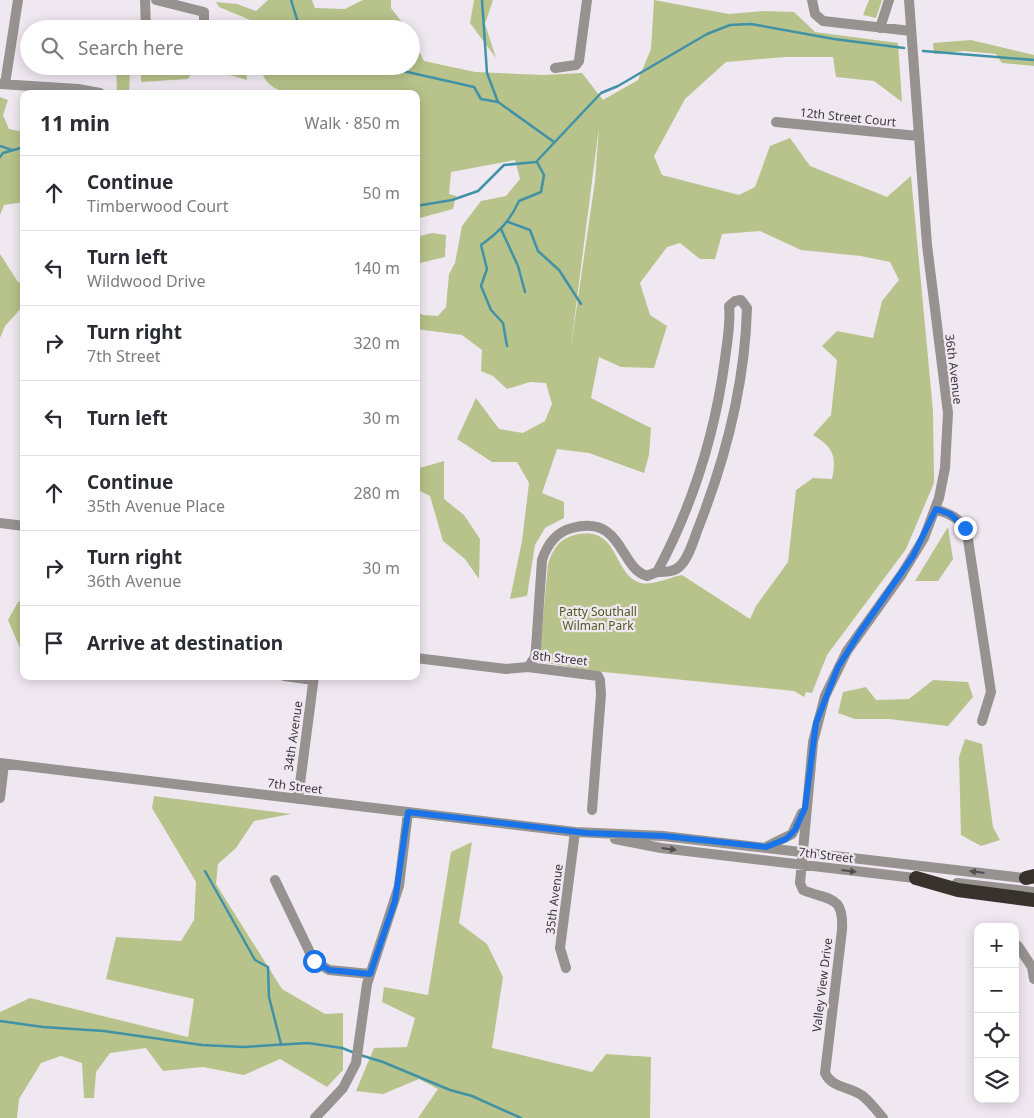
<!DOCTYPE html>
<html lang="en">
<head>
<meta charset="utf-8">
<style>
  body { margin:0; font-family:"Noto Sans",sans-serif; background:#f7f7f7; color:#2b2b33 }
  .controls { position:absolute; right:15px; bottom:15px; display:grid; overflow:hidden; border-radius:10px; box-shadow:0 2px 12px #0003 }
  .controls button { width:45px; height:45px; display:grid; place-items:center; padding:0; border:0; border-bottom:1px solid #e1e1e2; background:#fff; color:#2b2b33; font:25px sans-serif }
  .stop { position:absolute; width:15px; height:15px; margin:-11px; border:4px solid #1a73e8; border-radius:50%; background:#fff }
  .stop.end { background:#1a73e8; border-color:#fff; box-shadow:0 1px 5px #0008 }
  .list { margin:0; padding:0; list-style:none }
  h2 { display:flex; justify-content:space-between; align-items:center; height:65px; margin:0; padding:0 20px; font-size:21px }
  h2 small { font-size:16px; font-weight:400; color:#7c7c81 }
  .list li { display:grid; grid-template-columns:32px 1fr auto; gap:15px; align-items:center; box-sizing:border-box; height:75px; padding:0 20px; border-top:1px solid #e1e1e2 }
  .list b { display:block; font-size:19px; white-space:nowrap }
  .list p { margin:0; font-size:16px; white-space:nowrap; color:#7c7c81 }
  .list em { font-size:16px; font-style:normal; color:#7c7c81 }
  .icon { flex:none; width:28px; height:28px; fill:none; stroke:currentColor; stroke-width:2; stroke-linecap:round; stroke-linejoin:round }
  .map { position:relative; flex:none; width:1034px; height:1118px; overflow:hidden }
  .search { position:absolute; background:#fff; box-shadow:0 2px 12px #0003; left:20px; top:20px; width:400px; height:55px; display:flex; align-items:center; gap:12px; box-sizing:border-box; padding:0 18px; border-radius:28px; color:#7c7c81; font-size:19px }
  .panel { position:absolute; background:#fff; box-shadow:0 2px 12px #0003; left:20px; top:90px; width:400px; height:590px; border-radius:10px }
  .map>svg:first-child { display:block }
  .green { fill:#b7c38b; fill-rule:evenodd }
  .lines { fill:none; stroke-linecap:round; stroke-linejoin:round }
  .stream { stroke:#4192a7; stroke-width:2.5 }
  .minor { stroke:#95928f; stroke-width:10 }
  .highway { stroke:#38322c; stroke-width:14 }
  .oneway { fill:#524e50 }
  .route { stroke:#1a73e8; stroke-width:6 }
  .labels { text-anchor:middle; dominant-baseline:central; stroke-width:4.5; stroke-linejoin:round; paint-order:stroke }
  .street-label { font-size:12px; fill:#3b383b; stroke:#f0e8f1 }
  .park-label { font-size:12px; fill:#505a1f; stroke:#f0e8f1 }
</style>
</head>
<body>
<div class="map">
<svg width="1034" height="1118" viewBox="0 0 1034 1118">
  <rect width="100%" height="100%" fill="#f0e8f1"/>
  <path class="green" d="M268,0H312L315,8L345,9L363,0H391V8L407,29H258L257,23L219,7L216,2L237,4L256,11Z
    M474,0H493L485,24L496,58L470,23Z
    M654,0L729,14L765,11L794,12L815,32L898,43L902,102L874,81L836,77L833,57H785L726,62L685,99L654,156L662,175L739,195L755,187L770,146L790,138L810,166L887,197L911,176L933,411L934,483L906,549L827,655L812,693L806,692L804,697L794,691L603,672L539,662L548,564C553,549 559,539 575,535C620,524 612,575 641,583C651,586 671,577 682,575L750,619L756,606L788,562L796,490L813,478L832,479C837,456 833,447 813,435L831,415L837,360L822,346L837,331L873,338L882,301L899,280L890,262L861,256L801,250L760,231L722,234L715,259H700L680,243L667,247L640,283L650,315L667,326L654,368L621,367L599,357L591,398L651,428L649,455L644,473L589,453L557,449L542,493L564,502V518L545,528L535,545L527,596L510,599L522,541L529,483L517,462H492L457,439L476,398L499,429L523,433L545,421L552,404L546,383L530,382L507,389L493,376L481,371L482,350L462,335L416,329V311L423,315L438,316L446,307L449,274L455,263L462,226L481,201L506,196L520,179L515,160L451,172L449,194L456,196L453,209L416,219V94H291C275,90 263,84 261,66H411V35L424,61L475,72L543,75L582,73L603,100L638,80L651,49ZM599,127L595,181L571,346V345Z
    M869,0H882L876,18L863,15Z
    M971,40L1034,55V66L1002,63L996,54L965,51L934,54L933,43Z
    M116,66H130L129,94H117Z
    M141,66H196L188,79L141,82Z
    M220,66H246L247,80L223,73Z
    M0,97L8,100L3,115L9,129L24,132V202L4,205L0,215Z
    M432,233L446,235L445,257L420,263L416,273V237Z
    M0,254L18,282L24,283V305L5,326L0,338Z
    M444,461V499L464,515L480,539L479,579L465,559L443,541L430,496L416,489V469Z
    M948,527L953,559L938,581H915Z
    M24,600V647L20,648L8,620L18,602Z
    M933,680L968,682L973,697L948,726L889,719H855L838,713L843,692L866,687L876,700L909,699Z
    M965,739L982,744L993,827L1000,840L981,846L961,835L959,757Z
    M154,796L291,814L254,821L236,848L218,864L216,884L282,989L325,1014L343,1013V1070L327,1087L280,1059L244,1075L203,1067L163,1071L146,1048L110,1053L96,1072L94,1098H84L82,1063L61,1056L41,1063L19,1099L17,1118H0V1012L30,998L188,1037L194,999L106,979L116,937L181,941L194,920L196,882L152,808Z
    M472,842L459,923L487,944L503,977L492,1048L592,1072L606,1054L651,1057L650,1118H418L438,1089L419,1079L383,1094L356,1091L374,1048L407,1047L415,1018L382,1002L384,987L428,995L451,852Z"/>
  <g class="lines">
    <path class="stream" d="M291,0L300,29
      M482,0L487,73L498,102L554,142
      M923,51L1034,60
      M381,66L474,87L481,99L498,102
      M0,146L12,150
      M0,157L3,153L24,147
      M416,206L452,200L478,191L504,165L536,162L601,93L618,86L707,34L730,25L751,24L834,39L904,48
      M508,222L530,230L538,251L559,270L581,304
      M501,229L518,266L525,292
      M507,346L503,323L491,310L481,286L487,269L481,245C499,232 510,221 519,201L541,192L544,175L537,162
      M205,871L255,960L268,967L269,997L281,1044
      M0,1021L43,1027L104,1031L202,1045L243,1047L308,1043L342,1048L355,1053
      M360,1055L383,1062L450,1090L472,1096L521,1118"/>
    <path class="minor" d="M145,0L146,29
      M156,0L204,12V29
      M812,0L815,14L823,21L911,31
      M880,28L889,0
      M555,68L576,65L579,61L587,0
      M0,84L78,89L100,93
      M5,84L18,0
      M776,122L918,136
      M741,300L747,308C745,383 726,457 699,526C694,538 689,559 679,567C673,572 665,572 657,572C693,505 715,434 725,359C727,342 731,323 729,306L735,301Z
      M935,509C950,514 961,518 967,533L991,692L982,721
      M0,523L24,526
      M416,658L506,669L528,667L598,676L600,680L601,694L592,810
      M528,667L535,657L536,648L542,560C547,545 556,532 572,528C623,514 619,568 647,576L657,572
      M284,676L313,680
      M0,763L575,832L663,836L1032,879
      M0,798L4,764
      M298,799L314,676
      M615,839L661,848L923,879
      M768,846L792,834L802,813
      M275,880L314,961L329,970L370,974
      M957,883L1034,892
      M1018,946L1032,967L1034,979
      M566,968L560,948L575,832
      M315,1118L343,1088L356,1063L367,984L399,886L408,812
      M883,1118C877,1111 871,1103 864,1097C852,1086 832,1089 825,1073L842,930C844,894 829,901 803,890L800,883L813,742L825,696L847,651L902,574L924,538L939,498L945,468L948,413L927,245L909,0"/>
    <path class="highway" d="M916,878L958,890L1034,900
      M1026,878L1034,876"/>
  </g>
  <defs><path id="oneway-solid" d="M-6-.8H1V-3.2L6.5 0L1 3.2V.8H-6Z" transform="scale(1.25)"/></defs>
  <g class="oneway">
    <use href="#oneway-solid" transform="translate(669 849) rotate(7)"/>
    <use href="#oneway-solid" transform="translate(849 871) rotate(7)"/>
    <use href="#oneway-solid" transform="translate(977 872) rotate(-173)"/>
  </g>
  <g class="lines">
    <path class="route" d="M314,961L329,970L370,974L395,901L408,812L587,833L664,836L766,847L786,839L795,830L805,808L816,723L838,667L860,632L913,556L936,509L950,514L965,528"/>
  </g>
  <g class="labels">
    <g class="street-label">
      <text transform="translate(848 117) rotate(6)">12th Street Court</text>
      <text transform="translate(954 369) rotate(83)">36th Avenue</text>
      <text transform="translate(560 658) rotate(6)">8th Street</text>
      <text transform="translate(293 736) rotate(-82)">34th Avenue</text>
      <text transform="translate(295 786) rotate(7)">7th Street</text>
      <text transform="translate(826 855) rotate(7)">7th Street</text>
      <text transform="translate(554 899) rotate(-83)">35th Avenue</text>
      <text transform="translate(822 985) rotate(-83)">Valley View Drive</text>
    </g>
    <g class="park-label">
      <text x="598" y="611">Patty Southall<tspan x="598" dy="14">Wilman Park</tspan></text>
    </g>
  </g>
</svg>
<div class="controls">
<button>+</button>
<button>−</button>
<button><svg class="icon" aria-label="locate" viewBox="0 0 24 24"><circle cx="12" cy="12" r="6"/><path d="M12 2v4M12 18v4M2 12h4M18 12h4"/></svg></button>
<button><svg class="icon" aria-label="layers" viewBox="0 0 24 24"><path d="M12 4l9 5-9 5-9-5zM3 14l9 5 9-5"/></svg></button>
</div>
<div class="stop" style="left:314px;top:961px"></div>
<div class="stop end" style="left:965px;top:528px"></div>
<div class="search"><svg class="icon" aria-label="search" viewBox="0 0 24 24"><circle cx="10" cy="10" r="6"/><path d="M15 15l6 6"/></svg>Search here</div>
<section class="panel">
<h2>11 min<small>Walk · 850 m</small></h2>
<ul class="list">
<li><svg class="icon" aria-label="ahead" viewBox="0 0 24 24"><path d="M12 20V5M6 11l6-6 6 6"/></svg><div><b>Continue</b><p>Timberwood Court</p></div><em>50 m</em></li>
<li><svg class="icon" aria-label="left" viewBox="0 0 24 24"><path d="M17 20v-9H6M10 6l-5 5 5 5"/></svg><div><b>Turn left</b><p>Wildwood Drive</p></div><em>140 m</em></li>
<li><svg class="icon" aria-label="right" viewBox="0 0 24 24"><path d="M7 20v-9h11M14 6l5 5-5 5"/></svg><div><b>Turn right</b><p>7th Street</p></div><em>320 m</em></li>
<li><svg class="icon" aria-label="left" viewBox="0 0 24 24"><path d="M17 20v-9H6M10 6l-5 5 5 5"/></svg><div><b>Turn left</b></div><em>30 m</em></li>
<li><svg class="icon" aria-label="ahead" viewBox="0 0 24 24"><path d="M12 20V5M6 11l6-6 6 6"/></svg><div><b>Continue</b><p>35th Avenue Place</p></div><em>280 m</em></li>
<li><svg class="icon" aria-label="right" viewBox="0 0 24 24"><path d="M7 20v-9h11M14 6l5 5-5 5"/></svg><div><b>Turn right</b><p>36th Avenue</p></div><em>30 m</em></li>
<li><svg class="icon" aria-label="arrive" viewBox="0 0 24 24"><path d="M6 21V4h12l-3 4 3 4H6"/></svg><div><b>Arrive at destination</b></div></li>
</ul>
</section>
</div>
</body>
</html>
